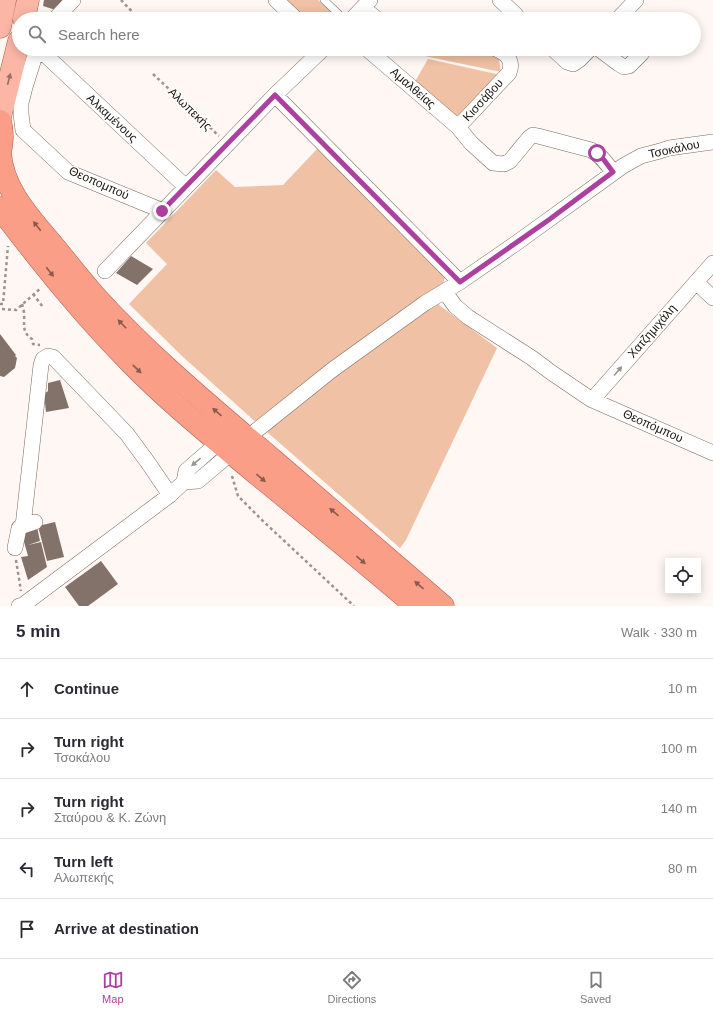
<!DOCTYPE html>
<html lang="en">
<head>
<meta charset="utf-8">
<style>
  body { margin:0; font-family:Helvetica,sans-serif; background:#f2f2f3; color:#2b2b33 }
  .controls { position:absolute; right:12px; bottom:12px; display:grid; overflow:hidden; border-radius:0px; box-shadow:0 2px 10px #0003 }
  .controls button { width:36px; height:36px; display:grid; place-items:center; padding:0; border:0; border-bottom:1px solid #e1e1e2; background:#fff; color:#2b2b33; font:20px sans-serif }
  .stop { position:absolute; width:12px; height:12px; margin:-9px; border:3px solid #ad409f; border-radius:50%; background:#fff }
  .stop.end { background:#ad409f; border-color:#fff; box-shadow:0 1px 4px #0008 }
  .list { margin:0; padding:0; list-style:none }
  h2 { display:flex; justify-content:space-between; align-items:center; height:52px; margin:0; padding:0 16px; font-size:17px }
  h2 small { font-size:13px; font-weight:400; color:#7c7c81 }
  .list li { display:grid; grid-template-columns:26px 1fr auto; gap:12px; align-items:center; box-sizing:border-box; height:60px; padding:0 16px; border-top:1px solid #e1e1e2 }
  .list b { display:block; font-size:15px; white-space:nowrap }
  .list p { margin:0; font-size:13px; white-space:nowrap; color:#7c7c81 }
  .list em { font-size:13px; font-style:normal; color:#7c7c81 }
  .icon { flex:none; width:22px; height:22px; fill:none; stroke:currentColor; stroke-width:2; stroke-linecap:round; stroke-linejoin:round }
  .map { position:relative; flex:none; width:713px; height:606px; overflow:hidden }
  .search { position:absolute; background:#fff; box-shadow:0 2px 10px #0003; left:12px; right:12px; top:12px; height:44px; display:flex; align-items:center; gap:10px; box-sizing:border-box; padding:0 14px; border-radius:22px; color:#7c7c81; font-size:15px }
  .sheet { height:352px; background:#fff }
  nav { display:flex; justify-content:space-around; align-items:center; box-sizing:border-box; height:56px; border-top:1px solid #e1e1e2; background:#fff; font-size:11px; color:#7c7c81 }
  nav a { display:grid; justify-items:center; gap:2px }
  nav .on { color:#ad409f }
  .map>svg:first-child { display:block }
  .green { fill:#f0c1a4 }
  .building { fill:#83726a }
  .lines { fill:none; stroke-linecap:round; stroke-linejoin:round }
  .service-casing { stroke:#7a6b62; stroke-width:8 }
  .minor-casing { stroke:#7a6b62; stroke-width:16 }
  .primary-casing { stroke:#ab5e4b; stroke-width:23 }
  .trunk-casing { stroke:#ab5e4b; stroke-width:23 }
  .path { stroke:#9a938f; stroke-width:2.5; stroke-dasharray:3 3; stroke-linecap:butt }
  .service { stroke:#fff; stroke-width:7 }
  .minor { stroke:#fff; stroke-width:15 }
  .primary { stroke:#fbb6a6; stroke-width:22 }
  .trunk { stroke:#fa9e88; stroke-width:22 }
  .oneway { fill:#966e63 }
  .oneway2 { fill:#8a5a4c }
  .oneway3 { fill:#989694 }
  .route { stroke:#ad409f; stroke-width:5 }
  .labels { text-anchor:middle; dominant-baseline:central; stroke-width:3; stroke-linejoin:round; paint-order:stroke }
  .street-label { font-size:12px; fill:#1b1511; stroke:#fff }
</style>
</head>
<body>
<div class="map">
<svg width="713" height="606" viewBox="0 0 713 606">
  <rect width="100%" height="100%" fill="#fef7f3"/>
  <path class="green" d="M284,0H318L335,16L332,19H304Z
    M391,49H465L498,55L501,72Z
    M428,59L501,75L455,122L413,85Z
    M318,148L445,276L439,305L497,348L406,540L400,548L259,425L182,356L129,304L167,264L146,243L216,170L235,187L283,185Z"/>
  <path class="building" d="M44,0H65L56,10L43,6Z
    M131,256L153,269L137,285L116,273Z
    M0,334L16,355L15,356L17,358L15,368L4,377L0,376Z
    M60,380L69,408L46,412L44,394L48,391V383Z
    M55,522L64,557L47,561L38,526Z
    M37,527L40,541L28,545L41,542L47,567L28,580L21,557L28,556L21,531Z
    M101,561L118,584L88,606H79L65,587Z"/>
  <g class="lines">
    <defs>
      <path id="service" d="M324,0L344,19"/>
      <path id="minor" d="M276,0L296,19
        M500,0L516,15
        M363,8L377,19
        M55,19L73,0
        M352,19L370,0
        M618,19L636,0
        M37,49L25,87L21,103V114L23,130L68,172L163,211
        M39,49L186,187
        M367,49L458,127L471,143L493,163L504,164L510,161L529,138L533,135L538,136L591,150C601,155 606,163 613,172
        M553,49L567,62L573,64L579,60L590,49
        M599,49L619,64L624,67L629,66L642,53
        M275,95L460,282
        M458,127L509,73C514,60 507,54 496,49
        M105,271L275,95L323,49
        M696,282L713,298
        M445,292L455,306L468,317L532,358L552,373L592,400L713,453
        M592,400L713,263
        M184,482L198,481L231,453L247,438L332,370L425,303L460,282L515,244L623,166L641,156L660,151L669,148L713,142
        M35,522L23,526L41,365L43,359L48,356L53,357L127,434L149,464L170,495
        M15,548L19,528L23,526
        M19,606L23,605L170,495L184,482L186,471L226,436"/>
      <path id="primary" d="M24,19L28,0
        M0,27L5,0
        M0,117L19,41"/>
      <path id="trunk" d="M0,121C3,132 3,141 0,152
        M0,151C2,191 33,221 57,250C69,265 81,280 94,295C148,355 210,406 272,459C329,508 386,557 443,606
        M0,208C41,262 83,315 131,363C170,403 215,439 258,475C311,518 364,562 416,606"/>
    </defs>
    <use href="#service" class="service-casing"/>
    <use href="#minor" class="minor-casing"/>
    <use href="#primary" class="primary-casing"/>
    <use href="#trunk" class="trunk-casing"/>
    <path class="path" d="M121,0L139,19
      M153,74L219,136
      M33,294L43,307
      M0,304H3L8,246
      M22,304C23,307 24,311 24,314C25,324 21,332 32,339L33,344L40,345
      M2,309L16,310L41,288
      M232,476L238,496L264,522L354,606
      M16,560L21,591"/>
    <use href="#service" class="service"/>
    <use href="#minor" class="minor"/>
    <use href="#primary" class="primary"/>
    <use href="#trunk" class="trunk"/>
  </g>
  <defs><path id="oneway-solid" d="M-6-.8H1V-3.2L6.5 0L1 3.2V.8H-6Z"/></defs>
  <use class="oneway" href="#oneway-solid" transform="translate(9 79) rotate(-76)"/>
  <g class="oneway2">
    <use href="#oneway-solid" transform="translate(37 226) rotate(-129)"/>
    <use href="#oneway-solid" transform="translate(50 272) rotate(52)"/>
    <use href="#oneway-solid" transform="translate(122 324) rotate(-134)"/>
    <use href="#oneway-solid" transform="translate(137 369) rotate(44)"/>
    <use href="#oneway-solid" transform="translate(217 412) rotate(-139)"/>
    <use href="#oneway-solid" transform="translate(261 478) rotate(40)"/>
    <use href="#oneway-solid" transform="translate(334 512) rotate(-139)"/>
    <use href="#oneway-solid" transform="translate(361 560) rotate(40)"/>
    <use href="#oneway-solid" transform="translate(419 585) rotate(-139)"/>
  </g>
  <g class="oneway3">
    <use href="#oneway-solid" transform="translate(618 371) rotate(-49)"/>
    <use href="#oneway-solid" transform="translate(196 462) rotate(139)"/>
  </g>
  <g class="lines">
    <path class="route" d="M162,211L275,95L460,282L550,219L613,172L604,160L597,153"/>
  </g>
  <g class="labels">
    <g class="street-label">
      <text transform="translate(413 88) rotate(41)">Αμαλθείας</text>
      <text transform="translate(483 100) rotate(-47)">Κισσάβου</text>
      <text transform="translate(190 109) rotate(44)">Αλωπεκής</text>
      <text transform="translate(112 118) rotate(43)">Αλκαμένους</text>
      <text transform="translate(674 149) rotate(-12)">Τσοκάλου</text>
      <text transform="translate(99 183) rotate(24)">Θεοπομπού</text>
      <text transform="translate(652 331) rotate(-49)">Χατζημιχάλη</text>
      <text transform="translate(653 426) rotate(24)">Θεοπόμπου</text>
    </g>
  </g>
</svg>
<div class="controls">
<button><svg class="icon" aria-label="locate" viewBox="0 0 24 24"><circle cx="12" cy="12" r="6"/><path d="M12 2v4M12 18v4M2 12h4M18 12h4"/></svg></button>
</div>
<div class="stop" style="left:597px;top:153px"></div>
<div class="stop end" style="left:162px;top:211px"></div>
<div class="search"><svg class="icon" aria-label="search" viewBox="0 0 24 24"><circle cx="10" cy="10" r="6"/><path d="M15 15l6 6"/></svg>Search here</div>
</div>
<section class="sheet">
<h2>5 min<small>Walk · 330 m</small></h2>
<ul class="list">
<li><svg class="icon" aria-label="ahead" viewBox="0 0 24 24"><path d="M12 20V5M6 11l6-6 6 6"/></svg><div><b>Continue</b></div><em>10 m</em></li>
<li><svg class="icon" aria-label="right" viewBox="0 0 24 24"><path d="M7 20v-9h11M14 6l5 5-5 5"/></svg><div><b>Turn right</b><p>Τσοκάλου</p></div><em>100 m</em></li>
<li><svg class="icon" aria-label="right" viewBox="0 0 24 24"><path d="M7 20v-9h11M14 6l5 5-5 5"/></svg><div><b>Turn right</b><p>Σταύρου &amp; Κ. Ζώνη</p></div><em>140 m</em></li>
<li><svg class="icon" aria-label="left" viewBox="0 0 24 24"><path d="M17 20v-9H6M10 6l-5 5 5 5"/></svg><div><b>Turn left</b><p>Αλωπεκής</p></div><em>80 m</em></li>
<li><svg class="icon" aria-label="arrive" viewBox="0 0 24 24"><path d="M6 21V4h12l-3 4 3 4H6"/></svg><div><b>Arrive at destination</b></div></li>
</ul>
</section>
<nav>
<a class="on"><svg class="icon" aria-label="map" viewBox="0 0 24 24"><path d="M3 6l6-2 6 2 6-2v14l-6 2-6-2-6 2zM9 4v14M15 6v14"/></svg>Map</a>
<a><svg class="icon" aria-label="directions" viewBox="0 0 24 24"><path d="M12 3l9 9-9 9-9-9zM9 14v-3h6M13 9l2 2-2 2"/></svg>Directions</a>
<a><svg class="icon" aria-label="saved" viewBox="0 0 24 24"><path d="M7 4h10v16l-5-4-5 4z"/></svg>Saved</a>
</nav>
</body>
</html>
